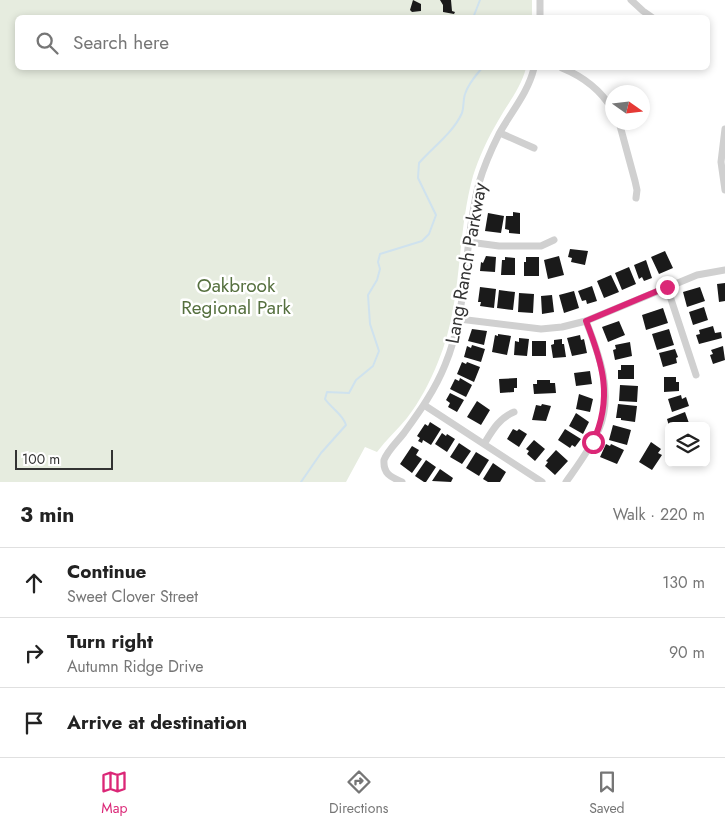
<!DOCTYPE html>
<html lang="en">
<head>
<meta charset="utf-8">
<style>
  body { margin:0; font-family:Jost,sans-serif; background:#f2f2f2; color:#222 }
  .controls { position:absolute; right:15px; bottom:15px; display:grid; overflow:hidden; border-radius:8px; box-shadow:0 2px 8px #0003 }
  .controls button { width:45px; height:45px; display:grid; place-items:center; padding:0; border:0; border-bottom:1px solid #e0e0e0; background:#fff; color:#222; font:25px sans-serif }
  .compass { position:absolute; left:605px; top:85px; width:45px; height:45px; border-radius:50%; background:#fff; box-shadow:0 2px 8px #0003; rotate:104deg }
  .scale { position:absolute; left:15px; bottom:12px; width:98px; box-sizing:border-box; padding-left:5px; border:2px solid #333; border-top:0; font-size:14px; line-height:18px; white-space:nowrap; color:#333; -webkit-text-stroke:4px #fff; paint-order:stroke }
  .stop { position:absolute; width:15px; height:15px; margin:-11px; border:4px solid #db2777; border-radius:50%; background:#fff }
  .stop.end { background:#db2777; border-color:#fff; box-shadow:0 1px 5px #0008 }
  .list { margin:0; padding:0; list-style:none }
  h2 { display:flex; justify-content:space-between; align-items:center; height:65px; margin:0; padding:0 20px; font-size:21px }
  h2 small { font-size:16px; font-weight:400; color:#767676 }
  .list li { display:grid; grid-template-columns:32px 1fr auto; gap:15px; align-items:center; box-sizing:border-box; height:70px; padding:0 20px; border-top:1px solid #e0e0e0 }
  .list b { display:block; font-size:19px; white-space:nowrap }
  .list p { margin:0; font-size:16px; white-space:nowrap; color:#767676 }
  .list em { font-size:16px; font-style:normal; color:#767676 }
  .icon { flex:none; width:28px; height:28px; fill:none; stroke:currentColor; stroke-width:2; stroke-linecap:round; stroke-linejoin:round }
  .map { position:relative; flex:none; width:725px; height:482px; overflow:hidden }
  .search { position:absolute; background:#fff; box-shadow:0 2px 8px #0003; left:15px; right:15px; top:15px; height:55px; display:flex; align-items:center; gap:12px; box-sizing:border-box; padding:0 18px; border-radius:8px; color:#767676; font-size:19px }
  .sheet { height:275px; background:#fff }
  nav { display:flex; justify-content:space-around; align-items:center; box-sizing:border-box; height:70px; border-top:1px solid #e0e0e0; background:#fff; font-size:14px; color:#767676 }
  nav a { display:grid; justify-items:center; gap:2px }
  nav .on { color:#db2777 }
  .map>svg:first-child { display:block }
  .green { fill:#e6ecdf }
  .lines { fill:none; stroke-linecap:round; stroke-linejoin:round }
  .stream { stroke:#cfe2ee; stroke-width:2 }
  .building { fill:#1a1a1a }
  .street { stroke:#d0d0d0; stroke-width:7 }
  .route { stroke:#db2777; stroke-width:6 }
  .labels { text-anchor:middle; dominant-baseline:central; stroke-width:5; stroke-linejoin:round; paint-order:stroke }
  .street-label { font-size:19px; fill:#333; stroke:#fff }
  .park-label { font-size:19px; fill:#56703f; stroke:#fff }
</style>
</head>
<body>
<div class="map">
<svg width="725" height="482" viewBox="0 0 725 482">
  <rect width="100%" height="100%" fill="#fff"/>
  <path class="green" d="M0,0H532V18H18V68H526C521,88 508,103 498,121C488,138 479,157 473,176C456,237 463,303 438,362C430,382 420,401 407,418C397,430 386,440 377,452L365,447L346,482H0Z"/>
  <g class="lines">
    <path class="stream" d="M473,18L480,0
      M301,482L321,453L346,425C343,414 332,409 325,399L327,392L349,393L356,380L373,366L379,351L370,324L368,295L377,280L380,269L378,262L380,254L422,241L429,234L436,215L418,178L419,163C433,147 453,133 462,113C464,107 463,100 465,94C468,84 476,75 482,68"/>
  </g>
  <path class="building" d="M413,0L421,4V11L412,12L410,10Z
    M440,0H451L452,11L455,12L454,14L443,12V5Z
    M513,212L520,213V234L509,233V230L505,229L506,216H513Z
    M488,213L504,216L501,233L485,231Z
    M570,249L588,251L585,265L571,262L572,258L568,257Z
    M665,251L673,268L659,274L651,257Z
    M486,256L496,257L495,272L480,271L481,262L483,263Z
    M559,256L564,275L548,279L544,260Z
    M505,257L515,258V275H501L502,260H505Z
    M526,257H539V276H524V262H526Z
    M646,260L652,278L644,281L642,277L639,279L634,265Z
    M629,267L636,284L622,290L615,273Z
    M611,275L619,292L604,298L597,281Z
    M725,283V301L719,302L717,284Z
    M592,286L597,301L587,304L586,300L582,301L578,291Z
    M480,287L496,289L494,308L480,306L481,302H478Z
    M700,287L705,301L687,307L683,292Z
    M499,290L515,292L513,310L497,308Z
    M574,291L579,308L564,313L559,295Z
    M519,293L534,294L533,313L518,312Z
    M552,295L554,312L542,314L541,296Z
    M704,307L708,320L693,325L689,312Z
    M663,308L668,323L646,330L642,315Z
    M619,321L625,335L608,342L602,327Z
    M713,326L715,333L721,332L722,338L699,344L696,335L700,334L699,330Z
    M472,329L487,331L484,345L468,341Z
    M669,329L674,345L657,350L652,334Z
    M498,334L511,336L507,355L492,352L495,335L498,336Z
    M580,335L581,340L584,339L587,353L572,356L567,338Z
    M519,338L529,339L527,356L514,355L515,341L519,342Z
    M562,339V344H564L566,357L553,358L551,345L554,344V340Z
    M532,341H546V356H532Z
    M630,342L632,356L615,360L613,350L616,349L615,345Z
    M472,345L485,349L481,362L464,357L467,346L471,348Z
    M723,346L725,360L713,364L710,355L713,354L711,350Z
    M675,349L678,357L676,358L677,363L663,367L659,353Z
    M462,362L466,364L467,362L480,367L474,382L457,374Z
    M621,365H634V379H618V370H621Z
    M590,371L592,384L576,386L574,373Z
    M664,377H676V382H679V391L664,392Z
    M460,378L472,385L466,397L450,389L455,379L459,381Z
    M517,378V388H514V392L500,393L499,379Z
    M537,380H550V383H555L556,393L534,394L533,384H537Z
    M620,385L638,386L637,402L619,401Z
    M450,393L464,400L457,412L448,407L450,403L446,400Z
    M579,394L593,399L590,412L576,409Z
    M681,395L682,399L686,397L689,406L672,412L668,399Z
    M477,401L490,410L481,425L467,417Z
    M542,404L551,406L546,421L532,420L536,405L541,406Z
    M618,404L637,406L635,422L621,420V418H616Z
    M685,412L690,426H669L667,419Z
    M576,413L589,422L583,434L569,426Z
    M430,422L441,429L431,445L423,440L422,443L418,441L420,438L417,436L425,424L428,426Z
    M613,425L631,430L627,445L609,440Z
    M513,429L517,431L519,429L527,434L519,447L507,439Z
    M565,429L581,439L575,447L572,445L570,448L558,440Z
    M442,433L446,436L447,434L455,439L447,452L435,444Z
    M534,440L545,449L535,461L527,454L529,451L526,449Z
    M651,442L661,449L658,453L662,455L652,470L639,462Z
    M459,443L471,451L462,464L450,457Z
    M606,444L610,446L611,444L624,450L617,464L600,457Z
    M412,446L419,450L416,455L422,459L412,473L400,464Z
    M556,450L568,461L555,475L545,466L548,462L546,461Z
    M476,452L489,460L479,476L466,468Z
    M426,460L436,467L426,482H424L415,476Z
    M493,463L506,472L500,482H488L483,479Z
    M440,469L453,478L451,482L432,481Z"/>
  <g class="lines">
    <path class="street" d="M540,0V18
      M631,0L643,11L653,18
      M562,68C584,77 600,89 612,109
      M619,122L635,181L637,190L636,198
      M725,129L721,162L725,190
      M500,133L534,148
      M469,242L499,246H541L554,240
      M667,287L696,375
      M459,319L541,329L562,327L586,321L697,275L725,270
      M424,405L542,482
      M484,444C492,431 499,418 514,412
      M402,482C391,477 383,474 384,460C388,450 397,442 404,433C420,411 435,390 445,365C469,308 463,243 479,183C484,166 491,150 499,134C511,112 528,93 534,68
      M566,482C578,465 591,448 599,429C614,394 599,354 586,321"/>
  </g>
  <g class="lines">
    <path class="route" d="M593,442C613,398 603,364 586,321L667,287"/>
  </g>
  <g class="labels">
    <g class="street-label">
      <text transform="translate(466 263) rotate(-80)">Lang Ranch Parkway</text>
    </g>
    <g class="park-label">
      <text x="236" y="285">Oakbrook<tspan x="236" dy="22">Regional Park</tspan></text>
    </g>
  </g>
</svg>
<div class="controls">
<button><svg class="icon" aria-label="layers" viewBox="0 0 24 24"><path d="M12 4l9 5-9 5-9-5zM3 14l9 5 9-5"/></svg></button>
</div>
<svg class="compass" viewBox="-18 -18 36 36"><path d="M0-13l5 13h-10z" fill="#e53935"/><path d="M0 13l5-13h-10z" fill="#767676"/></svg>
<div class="scale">100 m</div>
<div class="stop" style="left:593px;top:442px"></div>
<div class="stop end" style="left:667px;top:287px"></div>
<div class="search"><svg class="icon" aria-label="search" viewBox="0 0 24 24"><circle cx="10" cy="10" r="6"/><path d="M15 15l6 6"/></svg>Search here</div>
</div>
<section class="sheet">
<h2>3 min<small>Walk · 220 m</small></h2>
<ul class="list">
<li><svg class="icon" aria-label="ahead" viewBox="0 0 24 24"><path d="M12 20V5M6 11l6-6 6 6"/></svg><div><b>Continue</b><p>Sweet Clover Street</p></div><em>130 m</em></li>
<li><svg class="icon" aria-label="right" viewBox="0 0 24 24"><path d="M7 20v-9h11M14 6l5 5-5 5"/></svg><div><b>Turn right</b><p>Autumn Ridge Drive</p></div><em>90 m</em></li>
<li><svg class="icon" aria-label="arrive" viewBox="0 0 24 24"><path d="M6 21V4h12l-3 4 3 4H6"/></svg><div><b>Arrive at destination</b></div></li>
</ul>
</section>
<nav>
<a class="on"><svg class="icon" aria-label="map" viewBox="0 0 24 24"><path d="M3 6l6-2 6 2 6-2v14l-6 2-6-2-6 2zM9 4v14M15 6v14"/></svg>Map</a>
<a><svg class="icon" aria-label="directions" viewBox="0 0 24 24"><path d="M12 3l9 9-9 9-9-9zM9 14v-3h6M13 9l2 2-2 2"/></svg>Directions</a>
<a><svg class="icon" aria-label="saved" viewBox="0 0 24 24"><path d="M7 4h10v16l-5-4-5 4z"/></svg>Saved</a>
</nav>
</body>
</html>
